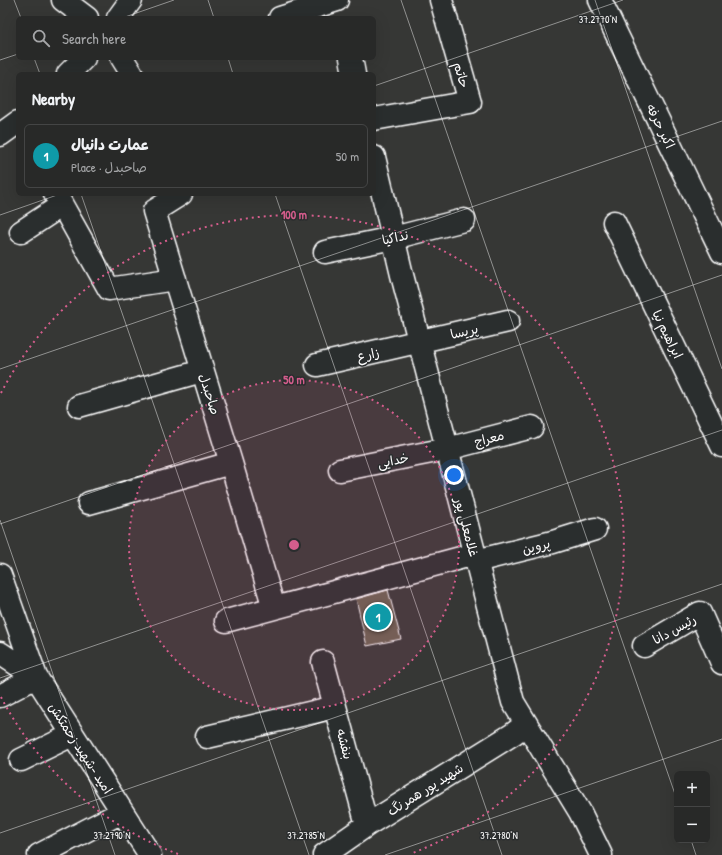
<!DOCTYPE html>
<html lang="en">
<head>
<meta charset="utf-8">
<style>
  body { margin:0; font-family:"Patrick Hand","Playpen Sans Arabic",sans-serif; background:#343534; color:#f1f3f6 }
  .controls { position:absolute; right:12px; bottom:12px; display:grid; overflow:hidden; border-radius:6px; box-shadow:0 4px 16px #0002 }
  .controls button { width:36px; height:36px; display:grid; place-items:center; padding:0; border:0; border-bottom:1px solid #444545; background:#282928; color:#f1f3f6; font:20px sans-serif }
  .you { position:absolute; left:454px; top:475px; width:14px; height:14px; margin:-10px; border:3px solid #fff; border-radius:50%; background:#1a73e8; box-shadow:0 0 0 6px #1a73e833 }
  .badge { display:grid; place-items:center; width:26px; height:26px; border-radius:50%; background:#8bbbb9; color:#fff; font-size:13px; font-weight:700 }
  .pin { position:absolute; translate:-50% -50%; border:2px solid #fff; box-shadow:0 1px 4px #0006 }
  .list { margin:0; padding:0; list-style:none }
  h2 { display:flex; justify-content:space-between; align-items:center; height:52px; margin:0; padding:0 16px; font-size:17px }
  h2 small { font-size:13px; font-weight:400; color:#a5a6a8 }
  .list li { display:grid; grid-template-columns:26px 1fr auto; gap:12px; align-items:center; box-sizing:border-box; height:64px; margin:0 8px 8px; padding:0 8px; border:1px solid #444545; border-radius:6px }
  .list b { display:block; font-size:15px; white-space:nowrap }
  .list p { margin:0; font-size:13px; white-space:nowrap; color:#a5a6a8 }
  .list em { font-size:13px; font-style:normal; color:#a5a6a8 }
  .icon { flex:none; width:22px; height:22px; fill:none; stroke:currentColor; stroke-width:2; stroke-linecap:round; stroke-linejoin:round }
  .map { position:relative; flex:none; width:722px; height:855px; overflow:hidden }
  .search { position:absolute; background:#282928; box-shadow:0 4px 16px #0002; left:16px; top:16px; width:360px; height:44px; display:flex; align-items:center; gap:10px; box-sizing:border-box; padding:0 14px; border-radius:6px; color:#a5a6a8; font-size:15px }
  .panel { position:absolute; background:#282928; box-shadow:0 4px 16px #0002; left:16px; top:72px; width:360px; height:124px; border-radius:6px }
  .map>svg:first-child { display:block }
  .building { fill:#685e4f; stroke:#fff }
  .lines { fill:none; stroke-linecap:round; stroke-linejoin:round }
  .minor-casing { stroke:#fff; stroke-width:25 }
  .minor { stroke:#2a2d2e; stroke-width:22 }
  .ticks { fill:none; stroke:#fff; stroke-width:1; stroke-opacity:0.45 }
  .ring { fill:none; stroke:#d45d8c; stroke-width:2; stroke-dasharray:2 4 }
  .labels { text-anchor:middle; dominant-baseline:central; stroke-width:3; stroke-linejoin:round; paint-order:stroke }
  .street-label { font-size:13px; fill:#fff; stroke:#2a2d2e }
  .ticks-label { font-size:10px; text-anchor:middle; fill:#fff; stroke:#2a2d2e; stroke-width:3; stroke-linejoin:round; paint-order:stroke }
  .centre { fill:#d45d8c; stroke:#2a2d2e; stroke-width:2 }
  .ring-label { font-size:12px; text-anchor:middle; font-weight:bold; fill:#d45d8c; stroke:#2a2d2e; stroke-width:3; stroke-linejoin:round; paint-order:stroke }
</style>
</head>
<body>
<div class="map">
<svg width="722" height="855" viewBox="0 0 722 855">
  <rect width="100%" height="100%" fill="#363735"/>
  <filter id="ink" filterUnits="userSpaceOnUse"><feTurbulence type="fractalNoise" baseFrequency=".025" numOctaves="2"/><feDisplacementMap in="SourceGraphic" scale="8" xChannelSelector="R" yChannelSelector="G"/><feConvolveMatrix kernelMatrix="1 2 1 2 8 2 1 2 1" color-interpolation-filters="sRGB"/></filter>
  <g filter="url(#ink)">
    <path class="building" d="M388,590L401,639L367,646L356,599Z"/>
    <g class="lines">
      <defs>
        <path id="minor" d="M63,0L87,18
          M600,0L722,252
          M118,18L131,0
          M280,18L337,0
          M122,58L132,74
          M351,58L354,74
          M68,74L84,58
          M374,119L470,102L441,0
          M0,135L18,122
          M374,157L402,275L513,702L580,812L601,855
          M55,194L62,205L109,289L175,279
          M181,194L154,211L231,463L274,608
          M614,222L722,446
          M21,232L62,205
          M325,252L393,238L464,220
          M317,365L508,321
          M79,406L202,371
          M340,470L447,449L532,427
          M89,503L231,463
          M476,561L553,542L595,529
          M0,575L36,677L0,696
          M226,621L475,554
          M644,646L700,613L722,663
          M0,653L36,677L150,855
          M323,662L367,825
          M207,737L335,707
          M21,760L72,735
          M39,855L122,812
          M324,855L367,825L513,734L526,724"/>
      </defs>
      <use href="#minor" class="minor-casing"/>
      <use href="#minor" class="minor"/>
    </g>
  </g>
  <path class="ticks" d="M14,0L21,18M208,0L214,18M401,0L677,800M595,0L722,369M122,18L174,0M34,58L40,74M228,58L233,74M0,60L18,54M374,86L623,0M81,194L309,855M275,194L502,855M0,215L60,194M0,369L722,121M0,520L115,855M0,524L722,275M0,678L722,430M0,833L722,584M691,840L696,855M385,855L722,739"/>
  <circle cx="294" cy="545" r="165" fill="#d45d8c" fill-opacity=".12"/>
  <g class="ring">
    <circle cx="294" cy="545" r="165"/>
    <path d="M178 854A330 330 0 0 1 1 697M1 393A330 330 0 1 1 410 854"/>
  </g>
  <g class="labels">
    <g class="street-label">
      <text transform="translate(462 75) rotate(74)">حاتم</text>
      <text transform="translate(661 126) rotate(64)">اکبر حرفه</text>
      <text transform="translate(395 237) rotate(-13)">نداکیا</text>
      <text transform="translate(464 331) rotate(-13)">پریسا</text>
      <text transform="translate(668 334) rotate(64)">ابراهیم نیا</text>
      <text transform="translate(368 354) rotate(-13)">زارع</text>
      <text transform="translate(210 394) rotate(73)">صاحبدل</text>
      <text transform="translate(489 438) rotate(-14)">معراج</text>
      <text transform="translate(393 460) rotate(-11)">خدایی</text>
      <text transform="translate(467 527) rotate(75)">غلامعلی پور</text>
      <text transform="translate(536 546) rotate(-14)">پروین</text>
      <text transform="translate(674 629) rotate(-29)">رئیس دانا</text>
      <text transform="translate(345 744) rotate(75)">بنفشه</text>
      <text transform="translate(81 748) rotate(57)">امید -شهید زحمتکش</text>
      <text transform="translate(425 789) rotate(-32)">شهید پور همرنگ</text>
    </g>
  </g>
  <g class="ticks-label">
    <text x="598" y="23">37.2770°N</text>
    <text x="112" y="839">37.2790°N</text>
    <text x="306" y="839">37.2785°N</text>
    <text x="499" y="839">37.2780°N</text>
  </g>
  <circle cx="294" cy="545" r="6" class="centre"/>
  <g class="ring-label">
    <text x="294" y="219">100 m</text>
    <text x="294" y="384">50 m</text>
  </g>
</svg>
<div class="controls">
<button>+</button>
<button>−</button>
</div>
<div class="you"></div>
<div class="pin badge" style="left:378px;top:617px;background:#0f9aa8">1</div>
<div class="search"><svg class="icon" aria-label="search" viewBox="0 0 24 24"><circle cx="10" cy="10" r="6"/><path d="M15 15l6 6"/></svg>Search here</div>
<section class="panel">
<h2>Nearby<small></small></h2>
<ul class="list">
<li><span class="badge" style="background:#0f9aa8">1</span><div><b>عمارت دانیال</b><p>Place · صاحبدل</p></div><em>50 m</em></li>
</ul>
</section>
</div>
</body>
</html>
